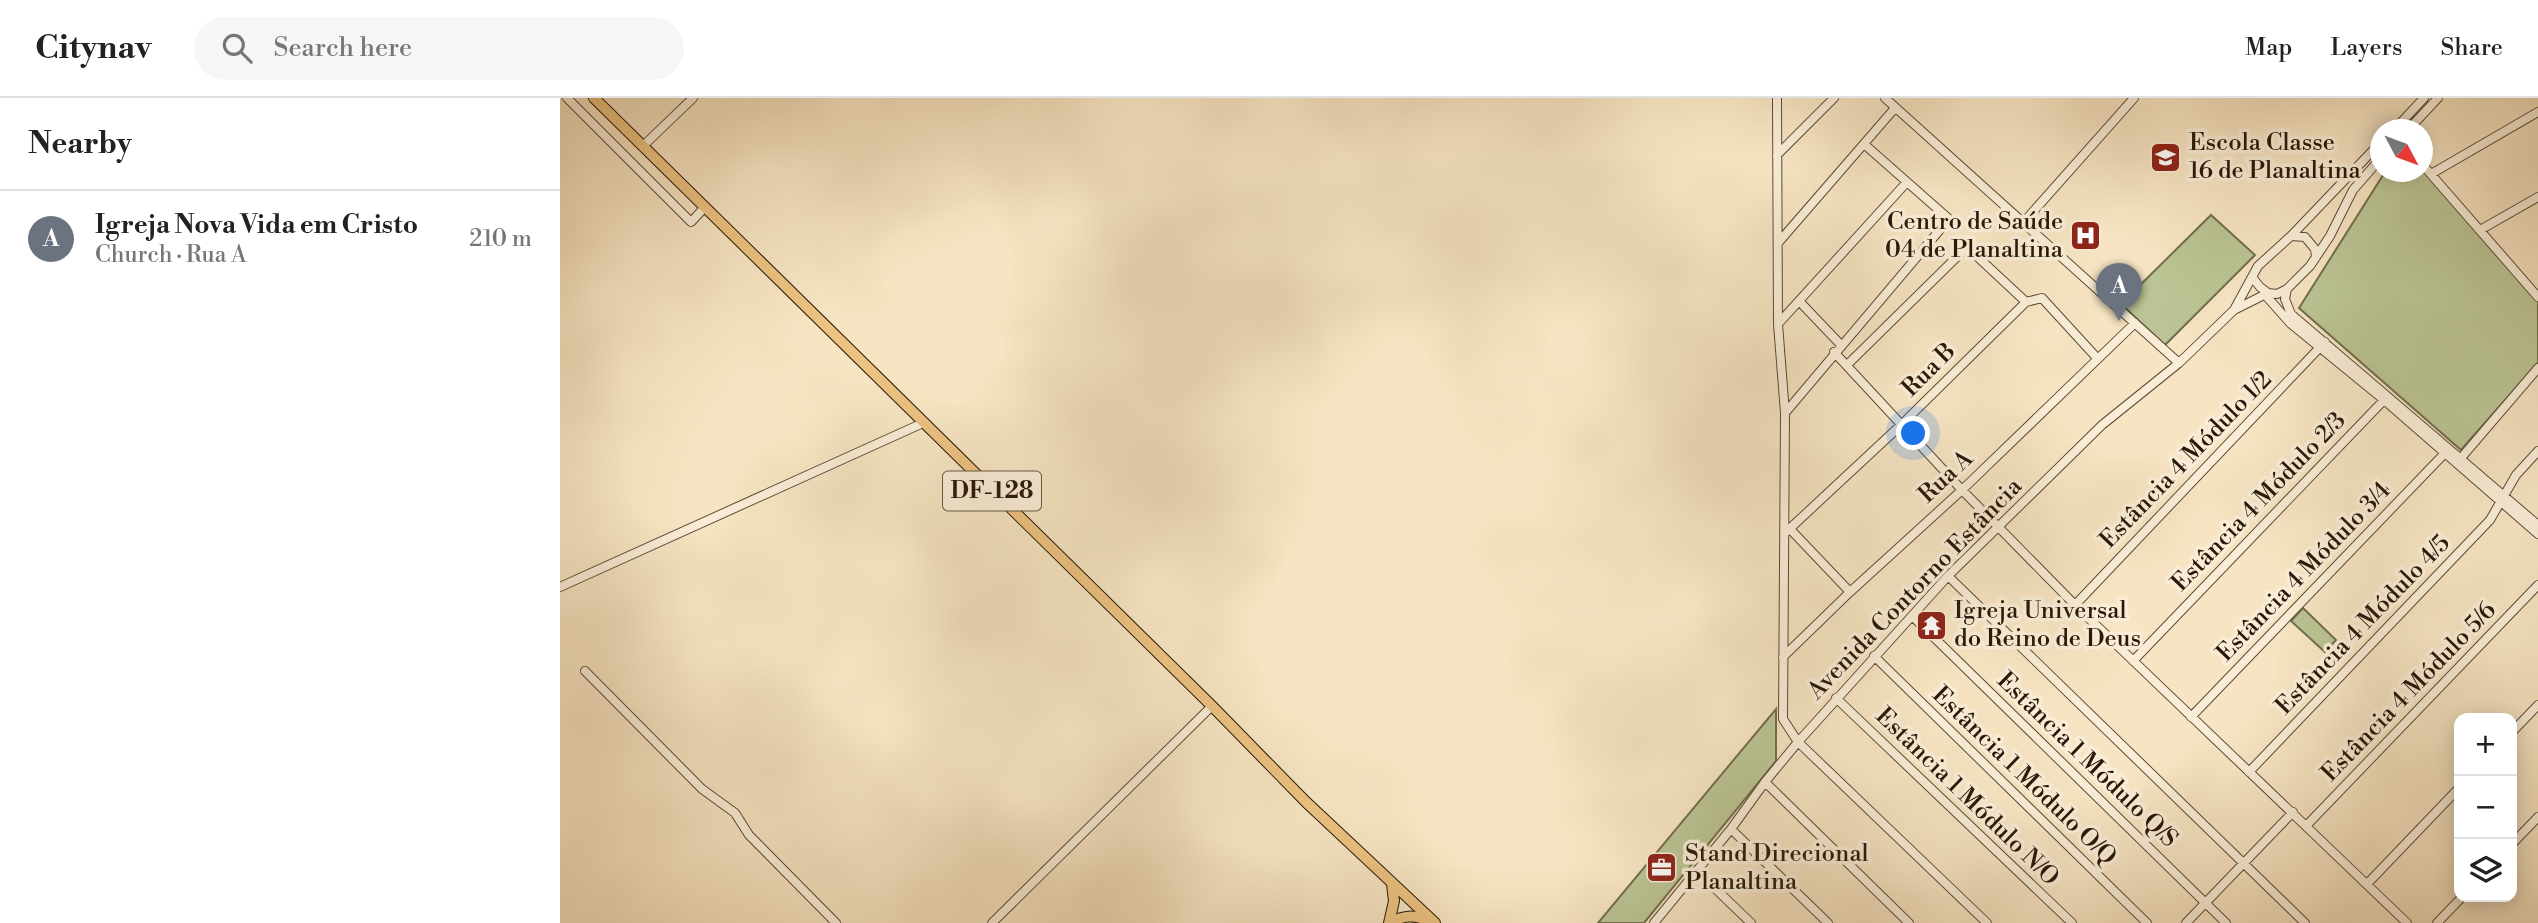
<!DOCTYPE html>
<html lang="en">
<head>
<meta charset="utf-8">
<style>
  body { margin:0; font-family:"Libre Bodoni",serif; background:#f6f6f6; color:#222 }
  .controls { position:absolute; right:21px; bottom:21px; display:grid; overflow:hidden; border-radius:14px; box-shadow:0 4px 18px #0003 }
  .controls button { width:63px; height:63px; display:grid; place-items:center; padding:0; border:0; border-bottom:2px solid #e0e0e0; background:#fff; color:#222; font:35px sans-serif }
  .compass { position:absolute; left:1810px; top:21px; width:63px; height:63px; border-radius:50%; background:#fff; box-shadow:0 4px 18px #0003; rotate:131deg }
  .you { position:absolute; left:1354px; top:336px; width:24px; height:24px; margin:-18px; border:5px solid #fff; border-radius:50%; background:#1a73e8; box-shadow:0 0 0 10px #1a73e833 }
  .badge { display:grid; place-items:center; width:46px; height:46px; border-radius:50%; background:#b45309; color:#fff; font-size:23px; font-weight:700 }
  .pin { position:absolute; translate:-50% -58px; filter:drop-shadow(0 2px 4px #0008) }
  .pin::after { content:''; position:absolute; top:37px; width:24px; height:21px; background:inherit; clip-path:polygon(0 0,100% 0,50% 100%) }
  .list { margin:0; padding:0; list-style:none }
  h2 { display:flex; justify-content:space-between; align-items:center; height:91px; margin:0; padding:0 28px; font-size:30px }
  h2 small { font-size:23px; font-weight:400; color:#767676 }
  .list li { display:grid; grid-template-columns:46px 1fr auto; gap:21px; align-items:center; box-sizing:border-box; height:98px; padding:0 28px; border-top:2px solid #e0e0e0 }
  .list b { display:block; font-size:26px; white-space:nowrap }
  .list p { margin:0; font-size:23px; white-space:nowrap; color:#767676 }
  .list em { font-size:23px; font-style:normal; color:#767676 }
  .icon { flex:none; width:38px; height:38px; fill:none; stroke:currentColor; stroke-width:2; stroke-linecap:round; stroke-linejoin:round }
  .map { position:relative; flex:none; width:1978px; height:825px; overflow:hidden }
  header { display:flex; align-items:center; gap:42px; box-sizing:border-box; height:98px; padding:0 35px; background:#fff; border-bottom:2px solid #e0e0e0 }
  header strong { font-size:33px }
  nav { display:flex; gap:38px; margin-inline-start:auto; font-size:24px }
  .search { width:490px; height:63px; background:#f6f6f6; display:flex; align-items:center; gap:18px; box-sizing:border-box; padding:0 24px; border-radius:38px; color:#767676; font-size:26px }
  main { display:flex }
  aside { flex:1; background:#fff }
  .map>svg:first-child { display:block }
  .green { fill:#bbc494; stroke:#726e4e; stroke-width:2 }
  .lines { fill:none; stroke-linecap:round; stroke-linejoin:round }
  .minor-casing { stroke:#5c4b36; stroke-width:10 }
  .major-casing { stroke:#291808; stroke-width:12 }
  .minor { stroke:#f9edd7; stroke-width:8 }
  .major { stroke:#ebc281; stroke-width:10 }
  .labels { text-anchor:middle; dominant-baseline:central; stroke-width:7; stroke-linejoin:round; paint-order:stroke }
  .shield { fill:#f9edd7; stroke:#675846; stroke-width:2 }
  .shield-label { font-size:23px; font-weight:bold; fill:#291808 }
  .poi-label { font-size:24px; fill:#291808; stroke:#f9edd7; text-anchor:start }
  .street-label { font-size:24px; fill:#291808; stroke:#f9edd7 }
</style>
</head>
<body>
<header>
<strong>Citynav</strong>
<div class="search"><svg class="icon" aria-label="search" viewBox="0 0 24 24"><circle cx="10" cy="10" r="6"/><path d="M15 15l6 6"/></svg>Search here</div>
<nav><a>Map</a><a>Layers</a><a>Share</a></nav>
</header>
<main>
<aside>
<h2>Nearby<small></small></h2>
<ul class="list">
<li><span class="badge" style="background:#6b7280">A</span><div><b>Igreja Nova Vida em Cristo</b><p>Church · Rua A</p></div><em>210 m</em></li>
</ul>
</aside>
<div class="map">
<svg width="1978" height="825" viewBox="0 0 1978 825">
  <rect width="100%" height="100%" fill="#f6e4c2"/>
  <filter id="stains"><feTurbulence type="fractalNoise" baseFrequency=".00286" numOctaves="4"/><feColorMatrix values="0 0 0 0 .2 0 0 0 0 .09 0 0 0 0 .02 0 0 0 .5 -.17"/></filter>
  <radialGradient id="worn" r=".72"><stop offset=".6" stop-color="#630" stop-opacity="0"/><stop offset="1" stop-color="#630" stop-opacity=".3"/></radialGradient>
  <path class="green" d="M1863,72L1978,203V265L1901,352L1739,210L1825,74Z
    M1651,117L1695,157L1605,247L1561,206Z
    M1743,510L1776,542L1765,554L1731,523Z
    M1216,611V663L1084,825H1038Z"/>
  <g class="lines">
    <defs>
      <path id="minor" d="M7,0L131,124L145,109
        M1217,0L1218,226L1225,315L1223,621L1238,644L1427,825
        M1325,0L1619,265
        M1834,32L1864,0
        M1848,32L1878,0
        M83,48L133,0
        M1217,57L1274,0
        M1862,66L1978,199
        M1871,76L1978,14
        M1463,125L1574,0
        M1920,132L1978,99
        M1731,138L1745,139L1755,151L1756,159
        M1218,145L1335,10
        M1692,179L1700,189L1708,195L1707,199L1731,226L1824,302L1978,436
        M1727,191L1725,201L1731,216L1978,427
        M1239,203L1281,247
        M1674,212L1698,168L1731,138L1820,45
        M1218,226L1347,84
        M1274,254L1402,392L1515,507L1847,825
        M1287,267L1407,149L1466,204
        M1225,315L1389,121L1304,46
        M1901,360L1978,270
        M1230,431L1290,494
        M1225,435L1341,327L1466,204L1482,200L1537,260
        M1388,478L1745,825
        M0,489L363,325
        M1515,507L1765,244
        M1352,518L1666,825
        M1314,558L1587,825
        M1223,559L1290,494L1402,392L1575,225
        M1573,563L1824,302
        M25,573L142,691L175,715L189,737L276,825
        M1276,600L1512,825
        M1631,619L1885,355
        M1952,634L1978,607
        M1689,674L1930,422L1956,377L1978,353
        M1205,684L1349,825
        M1747,727L1978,487
        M1171,731L1268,825
        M1952,746L1978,719
        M1137,773L1191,825
        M1807,786L1899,690
        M432,825L652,608
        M1094,825L1171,731L1205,684L1238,644L1388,478L1542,327L1619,265L1674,212L1708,195L1717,196L1727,191L1750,168L1770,138L1793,92L1820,61
        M1626,825L1733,714
        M1877,825L1902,799"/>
      <path id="major" d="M34,0L652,608L746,704L875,825
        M829,825C844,817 853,817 868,822
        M829,825L834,803L832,786"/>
    </defs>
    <use href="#minor" class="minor-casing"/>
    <use href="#major" class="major-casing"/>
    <use href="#minor" class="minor"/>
    <use href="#major" class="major"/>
  </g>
  <defs>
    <symbol id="school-square" viewBox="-11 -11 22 22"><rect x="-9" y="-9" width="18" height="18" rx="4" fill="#8f2418" stroke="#f9edd7"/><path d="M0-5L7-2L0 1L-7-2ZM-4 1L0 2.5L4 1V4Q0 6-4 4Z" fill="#fff"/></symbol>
    <symbol id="hospital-square" viewBox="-11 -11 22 22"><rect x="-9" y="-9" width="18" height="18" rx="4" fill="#8f2418" stroke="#f9edd7"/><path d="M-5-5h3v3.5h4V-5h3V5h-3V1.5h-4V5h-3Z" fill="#fff"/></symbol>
    <symbol id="temple-square" viewBox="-11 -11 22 22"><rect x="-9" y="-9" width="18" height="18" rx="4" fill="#8f2418" stroke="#f9edd7"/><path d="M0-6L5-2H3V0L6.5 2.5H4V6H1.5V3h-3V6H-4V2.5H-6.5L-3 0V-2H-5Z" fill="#fff"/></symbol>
    <symbol id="office-square" viewBox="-11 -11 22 22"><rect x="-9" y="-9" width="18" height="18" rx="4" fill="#8f2418" stroke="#f9edd7"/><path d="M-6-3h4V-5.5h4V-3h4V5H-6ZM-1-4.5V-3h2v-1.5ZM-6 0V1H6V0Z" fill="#fff"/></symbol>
  </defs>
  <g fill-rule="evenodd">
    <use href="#school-square" x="1588" y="42" width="35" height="35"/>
    <use href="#hospital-square" x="1508" y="120" width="35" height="35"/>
    <use href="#temple-square" x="1354" y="510" width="35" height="35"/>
    <use href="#office-square" x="1084" y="752" width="35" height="35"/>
  </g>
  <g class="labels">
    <rect class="shield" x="383" y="373.5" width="98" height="39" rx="5"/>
    <g class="shield-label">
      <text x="432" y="393">DF-128</text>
    </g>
    <g class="poi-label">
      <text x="1629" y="45">Escola Classe<tspan x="1629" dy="28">16 de Planaltina</tspan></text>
      <text x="1503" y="124" text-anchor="end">Centro de Saúde<tspan x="1503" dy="28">04 de Planaltina</tspan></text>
      <text x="1394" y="513">Igreja Universal<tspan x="1394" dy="28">do Reino de Deus</tspan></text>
      <text x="1125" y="756">Stand Direcional<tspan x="1125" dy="28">Planaltina</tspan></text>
    </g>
    <g class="street-label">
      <text transform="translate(1369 272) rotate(-45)">Rua B</text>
      <text transform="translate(1626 362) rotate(-46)">Estância 4 Módulo 1/2</text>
      <text transform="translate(1386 379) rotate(-43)">Rua A</text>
      <text transform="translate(1699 404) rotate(-46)">Estância 4 Módulo 2/3</text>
      <text transform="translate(1744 474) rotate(-46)">Estância 4 Módulo 3/4</text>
      <text transform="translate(1355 491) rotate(-46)">Avenida Contorno Estância</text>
      <text transform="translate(1803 527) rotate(-46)">Estância 4 Módulo 4/5</text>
      <text transform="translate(1849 594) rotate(-46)">Estância 4 Módulo 5/6</text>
      <text transform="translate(1527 662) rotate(44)">Estância 1 Módulo Q/S</text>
      <text transform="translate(1464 678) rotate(44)">Estância 1 Módulo O/Q</text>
      <text transform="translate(1407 699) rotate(44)">Estância 1 Módulo N/O</text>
    </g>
  </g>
  <rect width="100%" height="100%" filter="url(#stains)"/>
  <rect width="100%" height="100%" fill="url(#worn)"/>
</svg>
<div class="controls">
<button>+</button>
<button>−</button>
<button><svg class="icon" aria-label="layers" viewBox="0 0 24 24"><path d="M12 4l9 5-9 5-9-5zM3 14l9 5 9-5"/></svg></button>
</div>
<svg class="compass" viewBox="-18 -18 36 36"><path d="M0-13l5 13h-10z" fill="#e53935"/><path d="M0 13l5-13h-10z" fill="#767676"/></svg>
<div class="you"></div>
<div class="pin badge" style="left:1559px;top:223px;background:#6b7280">A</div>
</div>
</main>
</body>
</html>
